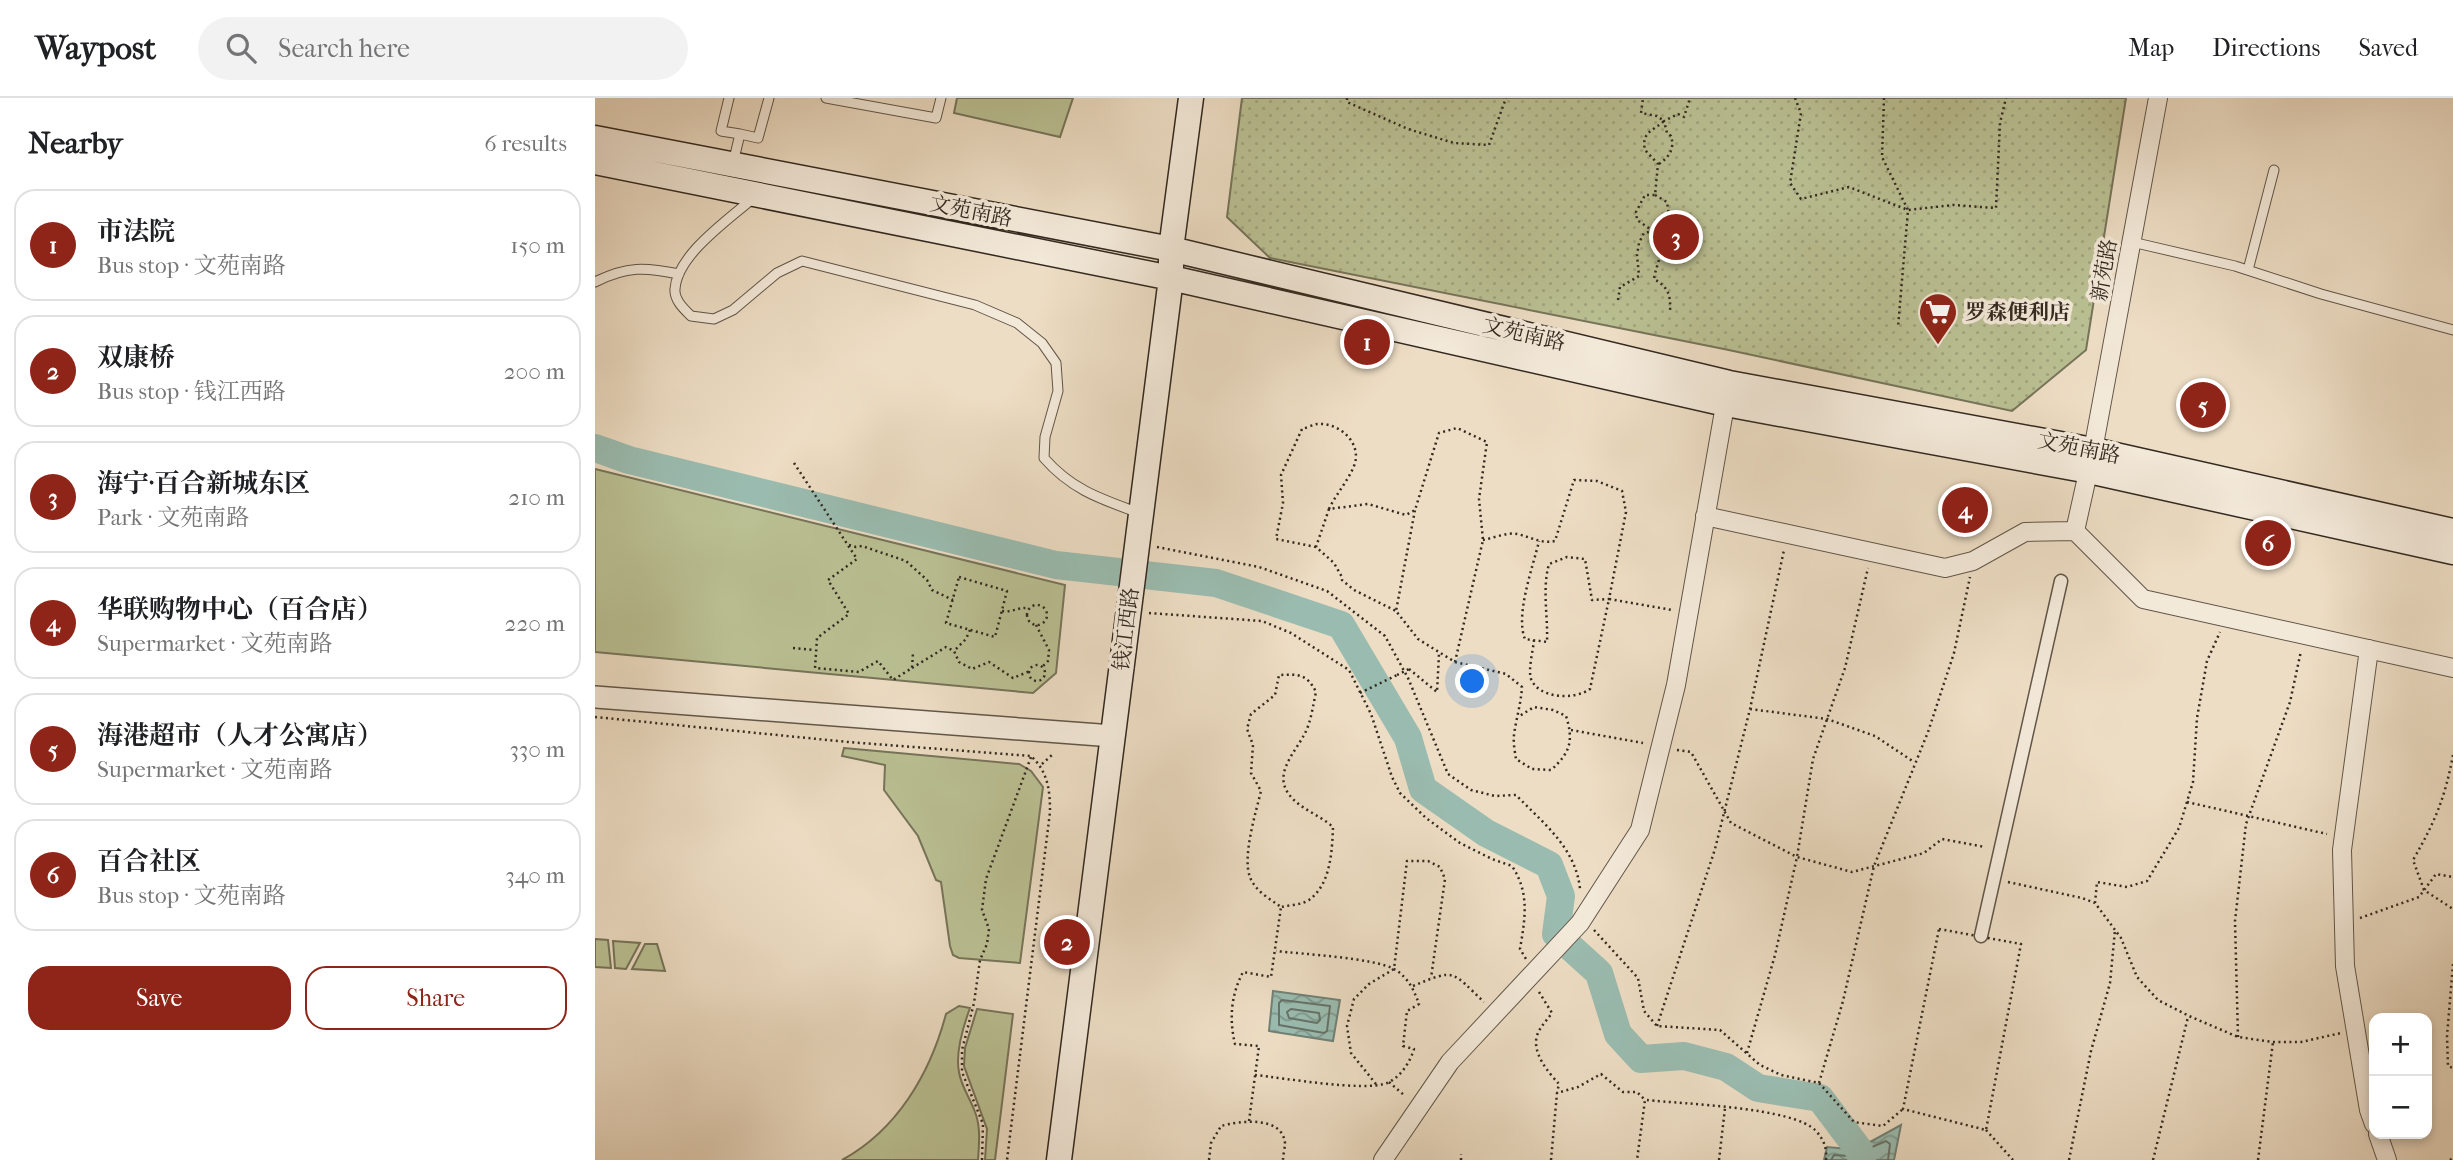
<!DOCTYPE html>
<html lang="en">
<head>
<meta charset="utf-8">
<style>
  body { margin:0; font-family:"IM FELL French Canon","Noto Serif SC",serif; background:#f2f2f2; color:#202124 }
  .controls { position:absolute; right:21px; bottom:21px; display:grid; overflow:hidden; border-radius:14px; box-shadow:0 4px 10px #0003 }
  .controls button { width:63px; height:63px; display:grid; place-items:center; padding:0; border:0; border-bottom:2px solid #e0e0e0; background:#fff; color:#202124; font:35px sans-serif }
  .you { position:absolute; left:878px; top:584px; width:24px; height:24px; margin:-18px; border:5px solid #fff; border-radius:50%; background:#1a73e8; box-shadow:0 0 0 10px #1a73e833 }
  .badge { display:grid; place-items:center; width:46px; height:46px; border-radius:50%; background:#8f2418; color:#fff; font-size:23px; font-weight:700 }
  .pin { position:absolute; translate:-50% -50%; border:4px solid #fff; box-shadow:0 2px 7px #0006 }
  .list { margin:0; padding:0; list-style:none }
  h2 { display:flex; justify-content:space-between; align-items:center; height:91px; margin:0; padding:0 28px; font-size:30px }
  h2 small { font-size:23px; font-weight:400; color:#757577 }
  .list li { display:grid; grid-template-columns:46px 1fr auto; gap:21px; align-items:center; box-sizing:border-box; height:112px; margin:0 14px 14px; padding:0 14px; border:2px solid #e0e0e0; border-radius:21px }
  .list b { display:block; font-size:26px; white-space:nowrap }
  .list p { margin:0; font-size:23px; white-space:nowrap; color:#757577 }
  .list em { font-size:23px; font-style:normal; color:#757577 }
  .actions { display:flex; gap:14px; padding:21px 28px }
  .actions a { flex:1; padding:16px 0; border:2px solid #8f2418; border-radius:21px; text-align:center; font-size:24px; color:#8f2418 }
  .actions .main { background:#8f2418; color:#fff }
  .icon { flex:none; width:38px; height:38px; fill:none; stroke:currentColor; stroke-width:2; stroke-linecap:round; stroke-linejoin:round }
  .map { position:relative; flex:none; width:1858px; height:1062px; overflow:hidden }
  header { display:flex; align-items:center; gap:42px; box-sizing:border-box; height:98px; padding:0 35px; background:#fff; border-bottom:2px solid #e0e0e0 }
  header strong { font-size:33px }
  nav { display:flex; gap:38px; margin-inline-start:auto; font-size:24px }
  .search { width:490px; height:63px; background:#f2f2f2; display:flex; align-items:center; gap:18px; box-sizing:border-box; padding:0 24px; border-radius:38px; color:#757577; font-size:26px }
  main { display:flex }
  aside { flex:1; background:#fff }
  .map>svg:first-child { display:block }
  .park { fill:url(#park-dots); stroke:#76745a; stroke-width:2 }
  .garden { fill:#bac093; stroke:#76745a; stroke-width:2 }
  .water { fill:url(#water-waves); stroke:#708176; stroke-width:2 }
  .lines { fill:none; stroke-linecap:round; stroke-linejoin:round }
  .shore { stroke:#667268; stroke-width:2 }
  .river { stroke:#9abcb0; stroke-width:28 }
  .service-casing { stroke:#615649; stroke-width:11 }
  .pedestrian-casing { stroke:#615649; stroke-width:15 }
  .minor-casing { stroke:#615649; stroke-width:20 }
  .tertiary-casing { stroke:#615649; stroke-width:24 }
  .secondary-casing { stroke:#322920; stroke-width:27 }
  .path { stroke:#322920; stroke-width:2.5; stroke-dasharray:2 3.5; stroke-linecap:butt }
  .service { stroke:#f3e9d9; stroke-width:9 }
  .pedestrian { stroke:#f3e9d9; stroke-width:12 }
  .minor { stroke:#f3e9d9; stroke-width:18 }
  .tertiary { stroke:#f3e9d9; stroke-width:21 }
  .secondary { stroke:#f3e9d9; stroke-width:24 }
  .path-bridge { stroke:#322920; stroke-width:2.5; stroke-dasharray:2 3.5; stroke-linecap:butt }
  .labels { text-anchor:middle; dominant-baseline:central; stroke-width:7; stroke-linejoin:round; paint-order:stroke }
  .street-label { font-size:21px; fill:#322920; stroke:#f3e9d9 }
  .poi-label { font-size:21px; font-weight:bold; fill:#322920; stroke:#f3e9d9; text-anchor:start }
</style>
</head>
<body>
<header>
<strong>Waypost</strong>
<div class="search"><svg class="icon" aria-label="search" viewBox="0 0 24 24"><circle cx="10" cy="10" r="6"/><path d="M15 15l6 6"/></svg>Search here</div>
<nav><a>Map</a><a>Directions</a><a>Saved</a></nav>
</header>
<main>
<aside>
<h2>Nearby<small>6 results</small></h2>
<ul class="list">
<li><span class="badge">1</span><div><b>市法院</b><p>Bus stop · 文苑南路</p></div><em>150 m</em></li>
<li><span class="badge">2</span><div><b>双康桥</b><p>Bus stop · 钱江西路</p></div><em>200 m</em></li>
<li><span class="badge">3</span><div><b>海宁·百合新城东区</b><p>Park · 文苑南路</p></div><em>210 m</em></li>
<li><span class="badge">4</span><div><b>华联购物中心（百合店）</b><p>Supermarket · 文苑南路</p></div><em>220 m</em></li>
<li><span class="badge">5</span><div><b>海港超市（人才公寓店）</b><p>Supermarket · 文苑南路</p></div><em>330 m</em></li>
<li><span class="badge">6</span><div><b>百合社区</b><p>Bus stop · 文苑南路</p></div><em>340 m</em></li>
</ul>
<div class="actions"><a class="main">Save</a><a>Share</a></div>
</aside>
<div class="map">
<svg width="1858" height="1062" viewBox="0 0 1858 1062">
  <defs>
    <pattern id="park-dots" width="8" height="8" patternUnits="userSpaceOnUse" patternTransform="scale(1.75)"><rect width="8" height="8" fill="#bac093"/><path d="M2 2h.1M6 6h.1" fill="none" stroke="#a0a57e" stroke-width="1.8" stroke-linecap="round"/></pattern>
    <pattern id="water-waves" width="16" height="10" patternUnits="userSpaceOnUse" patternTransform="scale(1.75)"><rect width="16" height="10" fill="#9abcb0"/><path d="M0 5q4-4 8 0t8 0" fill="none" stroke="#7e998f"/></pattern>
  </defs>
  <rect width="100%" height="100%" fill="#edddc4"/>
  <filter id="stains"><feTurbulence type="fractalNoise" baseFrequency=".00286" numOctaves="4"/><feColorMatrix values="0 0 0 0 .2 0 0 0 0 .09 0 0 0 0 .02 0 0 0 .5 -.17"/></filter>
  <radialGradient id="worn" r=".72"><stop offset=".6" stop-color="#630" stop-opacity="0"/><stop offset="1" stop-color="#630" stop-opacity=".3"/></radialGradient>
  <path class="park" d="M647,0H1531L1491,252L1417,313L1129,251L675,160L632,119Z"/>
  <path class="garden" d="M362,0H478L465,39L359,15Z
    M0,371L470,487L461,575L438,595L0,554Z
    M249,650L424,666L436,673L448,689L425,865L364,860L358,857L355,848L346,784L341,782L323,738L289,692L290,667L247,658Z
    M0,841L13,842L16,870L0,869Z
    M18,843L45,845L31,871L20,870Z
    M50,846H62L70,873L37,871Z
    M364,908L375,910C368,929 360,954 364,974C366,988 375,1000 380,1014C386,1029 384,1046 383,1062H247C302,1032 335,976 351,916Z
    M382,911L418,916L400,1062H390L392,1031L369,968L370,950Z"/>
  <path class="water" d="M678,893L745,902L738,943L674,933Z
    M1306,1027L1299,1062H1229L1232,1049L1254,1051L1277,1043Z"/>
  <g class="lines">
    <path class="shore" d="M687,902L735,908L732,933L729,935L684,927V905Z
      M696,911L724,915L725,922L722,925L694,920L692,914Z
      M1236,1062L1239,1057L1256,1058L1291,1043L1295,1046L1293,1062"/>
    <path class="river" d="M0,350L34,362L461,467L621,485L746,527L813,640L828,691L891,735L954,767L966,798L961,836L1004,875L1023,936L1046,961L1089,958L1131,969L1163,990L1225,1000L1264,1052L1267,1062"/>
    <defs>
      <path id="service" d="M134,0L126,33L145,36L138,65
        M231,0L341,20L346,0
        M145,36L163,40L174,0
        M157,101C133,122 82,157 80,191C79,202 89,211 96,218L119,221L138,212L182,175L207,163L380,207L422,225L447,245L461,265L463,293L450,339L449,360C477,392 506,401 544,415
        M1537,144L1640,168L1726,196L1858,232
        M1653,172L1679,72
        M0,184C32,168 50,169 84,176"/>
      <path id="pedestrian" d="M1386,838L1466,483"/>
      <path id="minor" d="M1563,0L1498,352L1480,433L1548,501L1858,570
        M1110,418L1350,470L1378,463L1430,434L1480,433
        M1774,551L1747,752L1750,868L1774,1012L1779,1026
        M1783,1036L1792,1062
        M788,1062L855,964L985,825L1045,732L1081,587L1132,296"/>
      <path id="tertiary" d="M0,599L518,638"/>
      <path id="secondary" d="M0,40L576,151L1134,285L1498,352L1858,433
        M0,64L576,180L1131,306L1494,373L1858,454
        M464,1062L576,180V151L596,0"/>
    </defs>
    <use href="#service" class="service-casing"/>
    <use href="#pedestrian" class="pedestrian-casing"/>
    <use href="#minor" class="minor-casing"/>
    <use href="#tertiary" class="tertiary-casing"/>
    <use href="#secondary" class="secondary-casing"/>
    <path class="path" d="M752,0V4L813,31L859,45L894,47L911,0
      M1200,0L1206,15L1195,85L1206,101L1254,89L1313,112L1358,107L1401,110L1405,25L1411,0
      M1289,0L1287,59L1313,112L1303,229
      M1064,66C1074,59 1080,51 1076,38L1072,35L1069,23L1083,16L1089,19L1095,0
      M1060,97L1072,104L1074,117L1071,126L1058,133V139C1072,152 1061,165 1059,181C1073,189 1076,197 1075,213
      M1023,202L1025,189L1044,178L1042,157L1044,145L1049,135L1058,133L1042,122L1041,114L1050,97H1060L1063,66L1050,52C1046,34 1058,33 1069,23L1062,18L1046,15L1048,0
      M199,365L262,461L233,482L254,516L222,540L220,570L264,574L283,563L298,582L317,570L318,555
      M734,411L721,449L739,465L747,479V482L759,492L801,513
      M888,442C899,440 912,434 922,436C936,439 946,446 960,443L979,382L1002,383L1027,393L1031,414L1014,501L997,502L990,461L972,459L954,466C947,491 953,517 952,544L930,541C920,517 938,469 944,443
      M254,447L261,449L267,448L311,463L332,482L337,492L358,502
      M562,449L664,469L732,493L790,538L813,580L853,676L876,692L900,698L921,697C948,725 981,750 985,791
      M721,449L681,441L688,405L686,377L707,331C711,330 717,327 722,326C744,324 768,345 759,368C753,383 741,396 734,411L773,406L811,417L820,412L844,335L862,330L892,344L884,401L888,442L860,564L823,541L801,513L820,412
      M364,479L412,493L400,539L351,525Z
      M432 517a10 10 0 1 1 20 0a10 10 0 1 1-20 0Z
      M407,513C417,515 422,509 434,510
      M554,515L667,523L696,535L754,572L776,616L797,679L805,695L831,720L865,745L897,761L917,768C935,795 930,821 925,851L931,861
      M441,527L454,552L453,563L447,569
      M375,532L371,541L359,553L364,564L377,571L394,564L418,580L435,573
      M939,542C938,553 933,571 936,581C944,601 980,602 995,591L1014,501L1077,512
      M198,550L220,552
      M860,564L911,576L927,589C926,606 921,621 919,637C918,645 920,654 921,661L937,671L956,672C975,655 979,643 971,618L958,612L939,609L923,619
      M434 575a8 8 0 1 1 16 0a8 8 0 1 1-16 0Z
      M317,570L351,549L359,553
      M814,571L842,594L844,556
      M765,595L802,577
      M1155,611L1232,621L1280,638L1319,664
      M0,619L253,644L436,658C453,674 455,692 455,714L412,1062
      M976,632L1048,645
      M1082,652L1096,654L1136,725L1202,759L1257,774L1329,755L1347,741L1390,749
      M1858,657C1850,700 1840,724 1818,762L1829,792L1858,811
      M447,666L457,657
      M1592,704L1732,736
      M1413,784L1487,800L1500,805L1526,840L1542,879L1563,902L1594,918L1643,939L1678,944H1706L1746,935
      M1500,805L1502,784L1532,789L1552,783L1584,730L1598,684L1602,620L1612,563L1625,534
      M1765,820L1824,799L1841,776L1858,779
      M1344,831L1426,846L1391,1032L1308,1011Z
      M999,832L1043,880L1049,913L1062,928L1125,932L1165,967L1186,977L1224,985L1259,1024L1288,1028L1308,1011
      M1858,866L1852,938L1853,968L1858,970
      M818,888C861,870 856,873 889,904
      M944,894L957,915C952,922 946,928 943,935C935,953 953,974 964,986L962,995
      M1062,928L1120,751L1155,611L1189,452
      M1643,939L1640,823L1651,726L1695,604L1706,553
      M1152,955L1180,857L1202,759L1218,661L1250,570L1273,470
      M660,977C690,980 768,994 792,985C806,979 815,964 819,951L808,948L812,913L824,906C819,892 813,879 799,871C779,860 707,856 681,853
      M794,984L810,998
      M1224,985L1248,903L1279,768L1333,634L1359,555L1375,479
      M781,986L756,955L752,928L759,901L774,886L799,871L812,763H833L845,769L850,781L836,880
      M1052,1002C1087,1006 1199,1009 1221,1033C1229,1042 1232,1050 1231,1062
      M654,1023L664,948L640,946C634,921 636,897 648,874L676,879L686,809C675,801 660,793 655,779C647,759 661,714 666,693L656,675L658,647L652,631L656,616L680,597L684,577C704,576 712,576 721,594C718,607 716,625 709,637C699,656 676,678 697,700C708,712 726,718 738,729C737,753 736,786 714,802C706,807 695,807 686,809
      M1391,1032L1418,1062
      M387,1062L388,1026L367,974V952L379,905L385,862L392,846L394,831L387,812L391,781L436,659
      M614,1062L616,1045L626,1028C644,1023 687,1017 690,1045C690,1050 688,1057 688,1062
      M866,1062V1056
      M956,1062L962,995L983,989L1006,976L1028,994H1042L1050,1002L1042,1062
      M1124,1062L1130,1010
      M1474,1062L1496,953L1515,885L1520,832
      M1558,1062L1593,919
      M1663,1062L1678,944
      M1855,1062L1858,1060"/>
    <use href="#service" class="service"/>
    <use href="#pedestrian" class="pedestrian"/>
    <use href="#minor" class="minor"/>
    <use href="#tertiary" class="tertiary"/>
    <use href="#secondary" class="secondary"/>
    <path class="path-bridge" d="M802,577L814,571"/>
  </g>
  <defs>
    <symbol id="supermarket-pin" viewBox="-11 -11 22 30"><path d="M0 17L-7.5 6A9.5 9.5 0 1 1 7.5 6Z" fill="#8f2418" stroke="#f3e9d9"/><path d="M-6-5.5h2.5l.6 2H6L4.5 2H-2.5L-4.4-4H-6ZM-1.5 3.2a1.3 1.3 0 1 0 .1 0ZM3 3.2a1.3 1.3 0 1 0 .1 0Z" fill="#fff"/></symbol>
  </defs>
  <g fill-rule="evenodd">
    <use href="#supermarket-pin" x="1321" y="192" width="44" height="60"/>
  </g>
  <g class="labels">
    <g class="street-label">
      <text transform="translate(376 113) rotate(11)">文苑南路</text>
      <text transform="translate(1509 172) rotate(-80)">新苑路</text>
      <text transform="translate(929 236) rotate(13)">文苑南路</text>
      <text transform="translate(1484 350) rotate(11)">文苑南路</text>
      <text transform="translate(531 531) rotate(-83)">钱江西路</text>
    </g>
    <g class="poi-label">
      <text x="1370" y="214">罗森便利店</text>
    </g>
  </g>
  <rect width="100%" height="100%" filter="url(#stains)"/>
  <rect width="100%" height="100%" fill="url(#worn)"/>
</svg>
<div class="controls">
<button>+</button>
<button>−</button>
</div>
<div class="you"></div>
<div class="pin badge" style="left:772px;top:244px">1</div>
<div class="pin badge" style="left:472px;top:844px">2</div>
<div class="pin badge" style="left:1081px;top:139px">3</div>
<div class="pin badge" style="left:1370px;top:412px">4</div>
<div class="pin badge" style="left:1608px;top:307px">5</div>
<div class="pin badge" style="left:1673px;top:445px">6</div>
</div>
</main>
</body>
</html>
